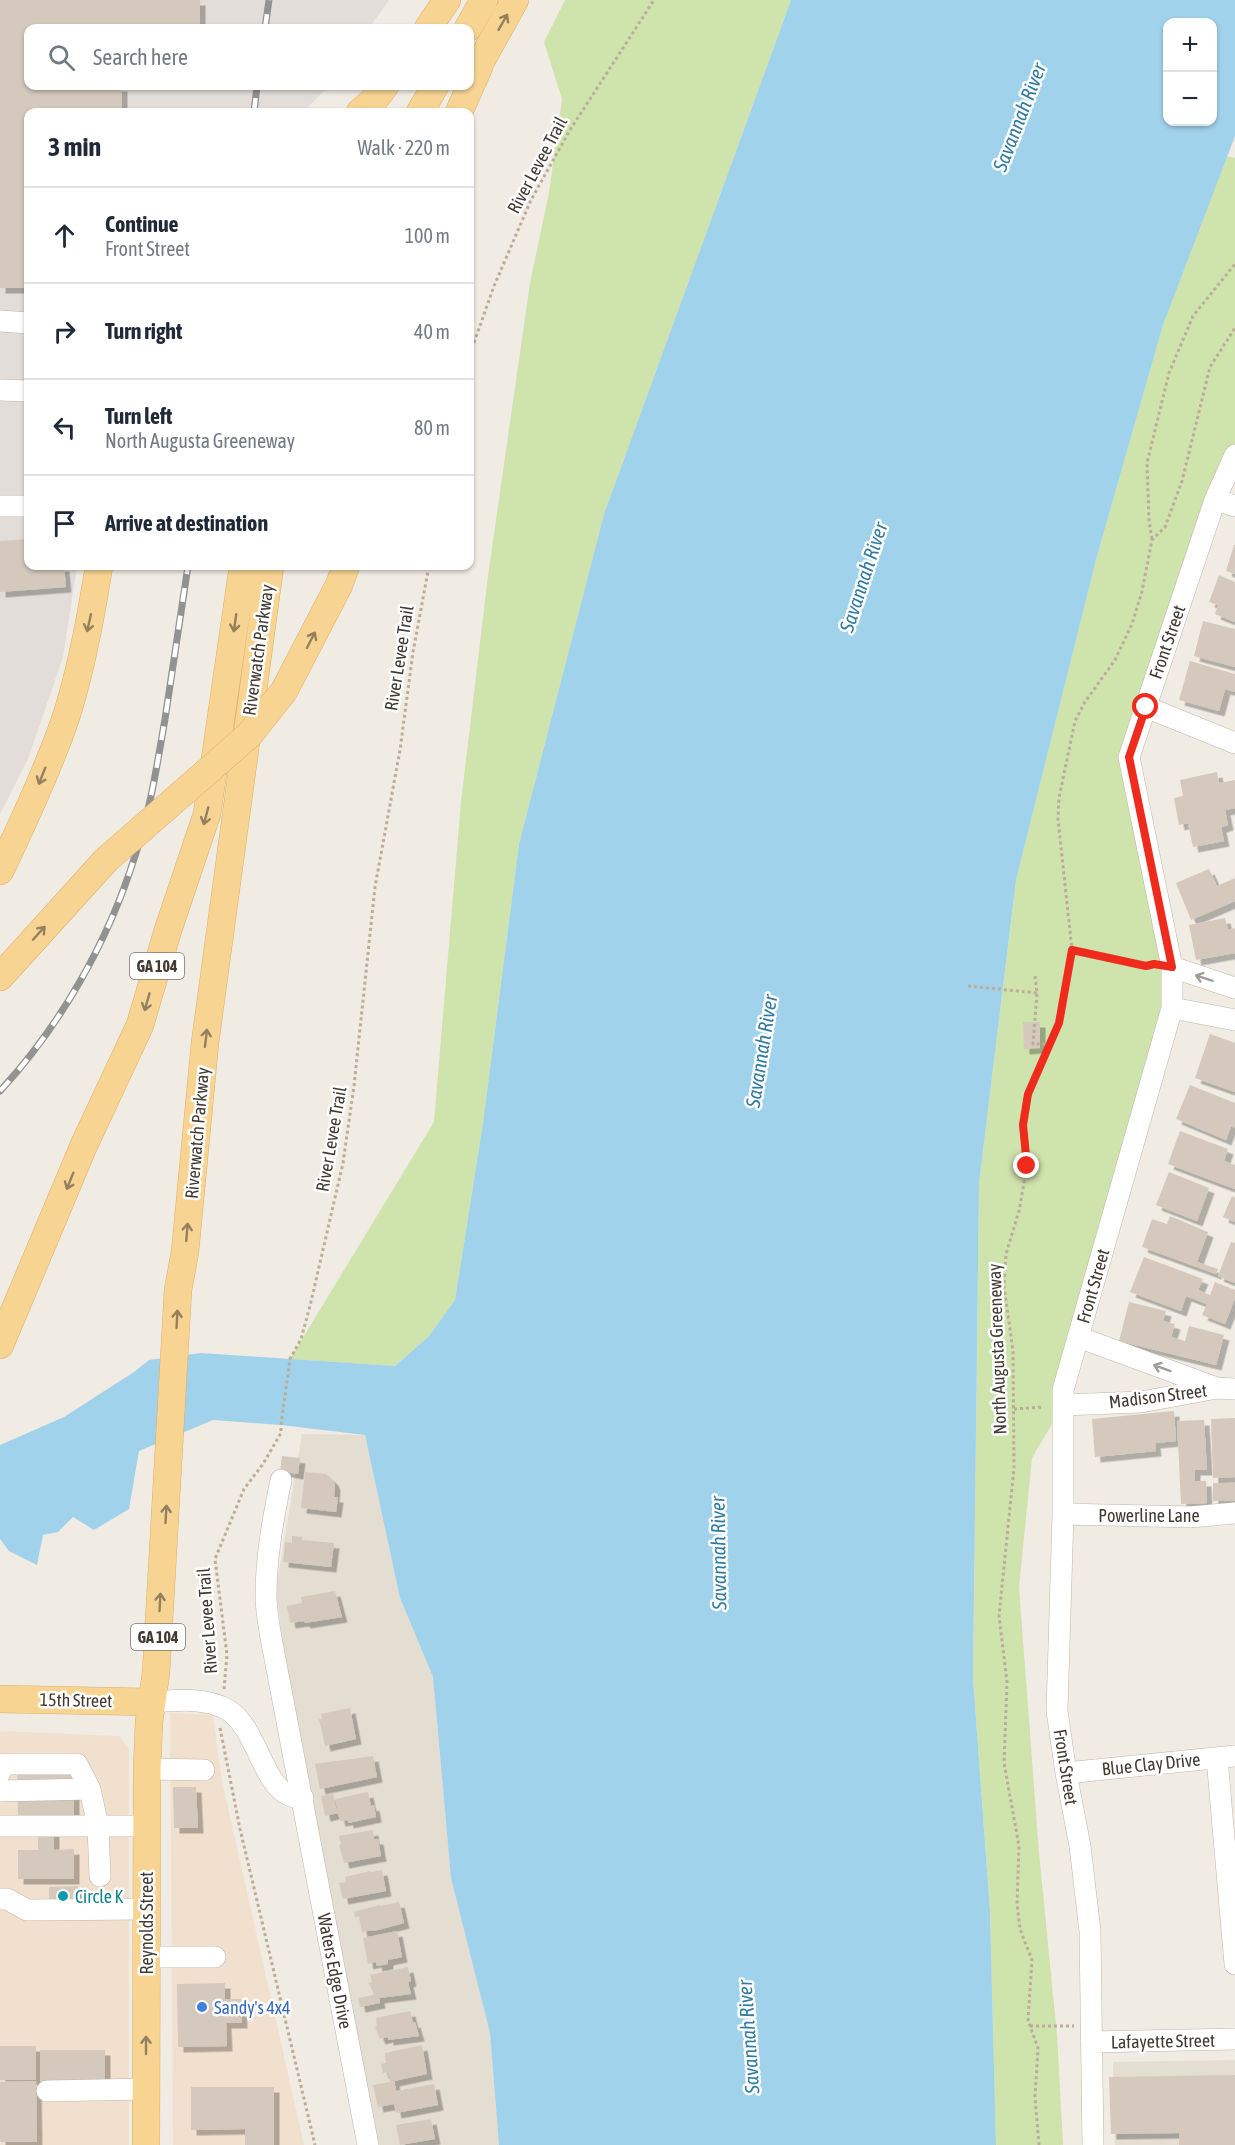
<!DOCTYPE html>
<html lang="en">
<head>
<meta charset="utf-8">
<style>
  body { margin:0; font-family:"Asap Condensed",sans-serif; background:#f6f6f7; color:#1f2937 }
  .controls { position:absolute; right:18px; top:18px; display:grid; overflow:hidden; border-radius:12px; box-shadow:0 2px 4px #0004 }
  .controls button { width:54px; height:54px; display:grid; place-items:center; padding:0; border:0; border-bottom:2px solid #e0e1e3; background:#fff; color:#1f2937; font:30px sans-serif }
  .stop { position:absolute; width:18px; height:18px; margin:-14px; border:4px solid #ee2b1c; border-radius:50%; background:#fff }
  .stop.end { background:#ee2b1c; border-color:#fff; box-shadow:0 2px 6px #0008 }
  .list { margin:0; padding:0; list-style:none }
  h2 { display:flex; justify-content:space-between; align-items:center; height:78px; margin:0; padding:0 24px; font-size:26px }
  h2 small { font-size:20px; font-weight:400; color:#747a83 }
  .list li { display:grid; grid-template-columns:39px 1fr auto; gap:18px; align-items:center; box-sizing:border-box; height:96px; padding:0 24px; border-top:2px solid #e0e1e3 }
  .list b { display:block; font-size:22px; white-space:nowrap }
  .list p { margin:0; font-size:20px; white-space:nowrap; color:#747a83 }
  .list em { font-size:20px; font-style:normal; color:#747a83 }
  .icon { flex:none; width:33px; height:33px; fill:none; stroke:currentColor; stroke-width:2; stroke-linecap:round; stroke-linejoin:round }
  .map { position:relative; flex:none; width:1235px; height:2145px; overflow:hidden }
  .search { position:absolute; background:#fff; box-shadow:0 2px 4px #0004; left:24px; top:24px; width:450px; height:66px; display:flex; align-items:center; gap:15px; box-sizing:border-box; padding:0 21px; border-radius:12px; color:#747a83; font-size:22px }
  .panel { position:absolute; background:#fff; box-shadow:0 2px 4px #0004; left:24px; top:108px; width:450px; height:462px; border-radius:12px }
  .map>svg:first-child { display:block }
  .residential { fill:#e4ddd1 }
  .commercial { fill:#f2e0ce }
  .industrial { fill:#e2ddd8 }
  .green { fill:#cfe3ad }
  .water { fill:#a1d2eb; fill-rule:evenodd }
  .building { fill:#d4c9bc; filter:url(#shadow) }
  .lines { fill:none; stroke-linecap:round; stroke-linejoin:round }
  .minor-casing { stroke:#beb5a9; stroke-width:22 }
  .major-casing { stroke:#dcaf65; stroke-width:28 }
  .path { stroke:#bcad98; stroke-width:3; stroke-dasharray:3 3; stroke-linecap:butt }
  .minor { stroke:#fff; stroke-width:21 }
  .major { stroke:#f8d493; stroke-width:27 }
  .rail-casing { stroke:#929292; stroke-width:7 }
  .rail { stroke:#fff; stroke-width:4.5; stroke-dasharray:14; stroke-linecap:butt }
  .major-bridge-casing { stroke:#dcaf65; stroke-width:28; stroke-linecap:butt }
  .major-bridge { stroke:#f8d493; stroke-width:27 }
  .oneway { stroke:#94805e }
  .oneway2 { stroke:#a09d99 }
  .route { stroke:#ee2b1c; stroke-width:8 }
  .culture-dot { fill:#0f9aa8; stroke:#fff; stroke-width:2 }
  .shop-dot { fill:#3f7fe0; stroke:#fff; stroke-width:2 }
  .labels { text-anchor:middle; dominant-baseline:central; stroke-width:5; stroke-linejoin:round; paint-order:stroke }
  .shield { fill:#fff; stroke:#7b7670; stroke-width:1.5 }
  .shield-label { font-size:16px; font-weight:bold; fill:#423b33 }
  .street-label { font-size:18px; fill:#423b33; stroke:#fff }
  .culture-label { font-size:18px; fill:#0d838f; stroke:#fff; text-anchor:start }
  .shop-label { font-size:18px; fill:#366cbe; stroke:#fff; text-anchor:start }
  .water-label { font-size:20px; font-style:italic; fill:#317aa0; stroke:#fff }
</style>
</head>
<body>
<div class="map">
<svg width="1235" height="2145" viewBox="0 0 1235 2145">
  <defs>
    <filter id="shadow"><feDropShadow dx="5.5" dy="5.5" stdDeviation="0" flood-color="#0004"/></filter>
  </defs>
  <rect width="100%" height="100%" fill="#f0ebe3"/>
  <path class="residential" d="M302,1434L365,1435L400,1598L433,1677L451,1878L490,2033L499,2145H378L283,1645L276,1589Z
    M1235,2060V2145H1115L1113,2062Z"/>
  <path class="commercial" d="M170,1713L213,1715L222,1781L304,2145H173Z
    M0,1731L119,1736L129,1750V2145H0Z"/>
  <path class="industrial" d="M0,0H389L369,28H28V86H329L303,112H28V566H77L63,657L28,759L0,814Z"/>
  <path class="green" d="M565,0H791L604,514L519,844L483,1123L455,1300L429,1336L395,1366L290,1359L434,1122L461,802L488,576L530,283L549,193L562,99L544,42Z
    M1226,156L1235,158V455L1129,757L1172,967L1063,1405L1032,1458L1019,1587L1039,1853L1057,2035L1063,2145H996L990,1911L973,1678L979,1184L1016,880L1097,556L1163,325Z"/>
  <path class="water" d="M791,0H1235V136L1163,325L1097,556L1016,880L979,1184L973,1678L990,1911L996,2145H499L490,2033L451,1878L433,1677L400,1598L365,1435L281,1425L213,1420L139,1451L129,1509L94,1530L73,1517L58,1532L43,1535L37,1565L9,1551L0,1539V1445L64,1417L134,1372L149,1360L201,1353L395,1366L429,1336L455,1300L483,1123L519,844L604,514ZM1168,22H1212V122H1168Z"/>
  <path class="building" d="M0,0H200V26H177V28H28V86H122V112H28V288H0Z
    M28,539V566H64L66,587L0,592V541Z
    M1234,545H1235V574L1226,571Z
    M1219,575L1235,582V622L1215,614L1218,605L1209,602Z
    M1203,621L1235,629V667L1194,656Z
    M1190,661L1235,674V692L1225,689L1219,711L1179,700Z
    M1217,772L1219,783L1235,780V808L1225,810L1228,825L1221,827L1224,841L1193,847L1188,823L1179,825L1174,798L1183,796L1180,780Z
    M1209,869L1217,886L1235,878V901L1191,920L1176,883Z
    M1225,918L1228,930L1235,928V953L1196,960L1189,925Z
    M1023,1022H1040V1048L1024,1049Z
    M1210,1034L1235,1043V1092L1195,1078Z
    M1190,1085L1235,1103V1128L1231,1126L1226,1140L1176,1119Z
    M1180,1131L1228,1149L1224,1161L1235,1165V1189L1168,1164Z
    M1169,1172L1209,1188L1197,1221L1156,1205Z
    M1232,1196L1235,1198V1222L1223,1217Z
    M1170,1216L1208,1232L1197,1262L1218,1269L1216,1274L1142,1247L1152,1219L1167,1224Z
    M1231,1242L1235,1243V1283L1218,1276Z
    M1144,1257L1203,1279L1198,1290L1210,1295L1215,1282L1235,1290V1298L1225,1324L1202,1315L1207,1304L1186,1296L1181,1311L1130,1292Z
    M1129,1302L1166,1311L1163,1321L1175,1324L1171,1337L1185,1341L1189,1326L1224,1335L1216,1365L1119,1341Z
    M1174,1411L1176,1441L1155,1443L1156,1451L1095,1457L1092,1419Z
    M1235,1418V1477L1213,1478L1211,1419Z
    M1204,1420L1207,1470H1195V1481H1206L1207,1503L1181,1504L1177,1421Z
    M282,1456L300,1458L298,1474L280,1471Z
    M305,1472L326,1474L333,1480L335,1485L334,1497H338L336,1512L301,1508Z
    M1213,1483H1235V1501H1213Z
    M292,1536L302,1537V1540L334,1543L331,1567L283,1562L285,1542L292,1543Z
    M335,1591L342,1617L305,1623L304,1621L290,1623L287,1606L302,1603L301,1597Z
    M350,1708L356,1739L325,1746L319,1719H322L321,1714Z
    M373,1756L377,1777L320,1789L315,1764Z
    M17,1764H74V1816L54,1817V1850L74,1849V1879H18V1850H38V1817H18Z
    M173,1787H196L198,1828H174Z
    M368,1792L371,1806L374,1805L376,1817L348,1823V1820L340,1821L338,1813L325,1816L321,1796L333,1794L336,1808H337L335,1799Z
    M373,1830L374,1839H378L381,1856L344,1863L339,1845L341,1844L339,1836Z
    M382,1870L386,1891L343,1899L339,1883L346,1882L345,1877L370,1871L371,1872Z
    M78,1886V1906H49V1887Z
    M399,1902L404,1923L374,1931L373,1930L362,1932L359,1916L355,1917L354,1912L379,1905L380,1906Z
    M397,1931L402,1957L388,1960V1964L377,1966L376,1962L368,1964L363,1938Z
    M408,1967L411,1981L408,1982L411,1994L379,1998L380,2003L360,2007L358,1998L374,1995L369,1983L372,1982L370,1975Z
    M225,1983V1999H241L242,2023H226L227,2046L178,2047L177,1984Z
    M410,2011L413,2023L415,2022L419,2036L388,2040V2037L380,2039L375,2027L377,2026L376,2018Z
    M422,2045L427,2074L394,2081L396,2091L434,2084L438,2105L396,2113L394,2104L378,2107L373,2085L390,2082L388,2072L383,2073L381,2064L386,2063L385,2053Z
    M0,2046H36V2080H0Z
    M40,2050H105V2083H40Z
    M1235,2075V2145H1179V2133L1111,2134L1109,2077Z
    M36,2081L37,2142H0V2082Z
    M191,2087H274V2145H245V2129L191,2130Z
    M431,2119L435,2139L400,2145L396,2125Z"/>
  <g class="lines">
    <defs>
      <path id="minor" d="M0,321L28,323
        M0,390L28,391
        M1215,500L1235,506
        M0,506H28
        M1146,707L1235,743
        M1172,967L1235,988
        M1172,1008L1235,1020
        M1078,1337L1217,1388
        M1063,1405L1141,1402L1217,1388L1235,1389
        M281,1480C273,1519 266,1557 266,1596C266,1610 269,1624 271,1638L368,2145
        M1063,1514L1191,1517L1235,1513
        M151,1702C175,1700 207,1697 228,1710C256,1727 263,1785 289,1795C293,1797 298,1797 303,1798
        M1217,1758L1235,1964
        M147,1769L204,1770
        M0,1773L3,1764H77L90,1789L98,1826L100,1876
        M1066,1773L1235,1756
        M0,1791L90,1789
        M0,1826H146
        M0,1899H7L27,1910L146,1909
        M146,1957H215
        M1091,2042L1235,2039
        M47,2091L146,2089
        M1093,2145L1090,1931L1080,1846L1066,1773L1057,1711L1063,1514V1390L1172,1008V967L1129,757L1215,500L1235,455"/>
      <path id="major" d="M428,28L447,0
        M468,28L484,0
        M470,81L515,0
        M360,112L375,99L385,86
        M420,112L435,86
        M459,112L479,67
        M284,691L339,585L346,566
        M0,871C23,823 46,774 64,723C81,673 91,617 99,566
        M0,977L106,860
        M0,1345L84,1145L140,1025L168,930L207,814L243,566
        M0,1699L151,1702
        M146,2145L147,1769L149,1722L156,1673L178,1290L185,1252L205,1043L270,566"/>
    </defs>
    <use href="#minor" class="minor-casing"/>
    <use href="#major" class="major-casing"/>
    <path class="path" d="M470,354L494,286L531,200L570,130L654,0
      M1152,539L1149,521L1147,463L1169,373L1193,316L1235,264
      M1072,950L1146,966L1153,964
      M1035,976L1037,993L1033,1044H1049
      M968,986L1037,993
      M1014,1409L1043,1407
      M224,1689L227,1655L215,1559L244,1489L263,1464L281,1433V1425L290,1359L301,1339L310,1306L343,1163L354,1086L375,887L400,750L413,652L429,566
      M220,1728L240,1829L315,2145
      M1030,2026H1074
      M1039,2145L1035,2097L1038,2048L1028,2020L1032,1960L1020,1929L1017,1904L1019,1846L1004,1763L1007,1682L999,1616L1014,1468L1013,1351L1004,1286L1006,1254L1019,1211L1027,1166L1023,1125L1028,1093L1059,1023L1072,950L1058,819L1059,798L1075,721L1085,702L1115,660L1132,624L1142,591L1152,540L1165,527L1182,481L1210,367L1235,328"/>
    <use href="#minor" class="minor"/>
    <use href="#major" class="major"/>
    <defs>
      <path id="rail" d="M265,28L269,0
        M254,112L257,86
        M0,1091C61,1025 108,942 135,856C150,812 157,765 165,719C173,668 180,617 188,566"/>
    </defs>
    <use href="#rail" class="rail-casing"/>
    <use href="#rail" class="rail"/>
    <defs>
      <path id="major-bridge" d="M106,860L249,735L284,691"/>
    </defs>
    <use href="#major-bridge" class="major-bridge-casing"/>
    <use href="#major-bridge" class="major-bridge"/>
  </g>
  <defs><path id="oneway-shaft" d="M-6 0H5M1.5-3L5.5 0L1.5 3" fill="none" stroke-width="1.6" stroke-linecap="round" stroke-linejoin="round" transform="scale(1.5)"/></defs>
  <g class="oneway">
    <use href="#oneway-shaft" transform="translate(503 22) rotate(-60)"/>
    <use href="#oneway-shaft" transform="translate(89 623) rotate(103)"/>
    <use href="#oneway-shaft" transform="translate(235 623) rotate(98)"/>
    <use href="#oneway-shaft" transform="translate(311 640) rotate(-63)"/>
    <use href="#oneway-shaft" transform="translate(42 776) rotate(112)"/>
    <use href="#oneway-shaft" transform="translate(206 816) rotate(105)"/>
    <use href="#oneway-shaft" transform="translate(39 933) rotate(-48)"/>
    <use href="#oneway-shaft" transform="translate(147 1002) rotate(106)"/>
    <use href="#oneway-shaft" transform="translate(206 1038) rotate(-83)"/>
    <use href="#oneway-shaft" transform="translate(70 1181) rotate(112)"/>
    <use href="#oneway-shaft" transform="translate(187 1232) rotate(-85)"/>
    <use href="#oneway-shaft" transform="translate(177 1319) rotate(-87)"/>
    <use href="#oneway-shaft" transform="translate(166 1514) rotate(-87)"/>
    <use href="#oneway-shaft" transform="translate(160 1602) rotate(-87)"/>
    <use href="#oneway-shaft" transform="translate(146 2045) rotate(-90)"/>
  </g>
  <g class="oneway2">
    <use href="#oneway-shaft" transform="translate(1204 978) rotate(-162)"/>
    <use href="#oneway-shaft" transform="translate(1162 1368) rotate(-160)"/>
  </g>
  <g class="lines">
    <path class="route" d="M1027,1166L1023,1125L1028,1094L1059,1023L1072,950L1146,966L1154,964L1172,967L1129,757L1146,707"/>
  </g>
  <circle class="culture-dot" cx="63" cy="1896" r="6"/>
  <circle class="shop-dot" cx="202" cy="2007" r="6"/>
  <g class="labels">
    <g class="shield">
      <rect x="130" y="953" width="54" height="26" rx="4.5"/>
      <rect x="131" y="1624" width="54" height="26" rx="4.5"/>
    </g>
    <g class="shield-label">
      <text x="157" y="966">GA 104</text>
      <text x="158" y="1637">GA 104</text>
    </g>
    <g class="street-label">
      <text transform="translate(537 165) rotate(-62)">River Levee Trail</text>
      <text transform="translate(1167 642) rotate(-71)">Front Street</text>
      <text transform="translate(258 650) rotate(-82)">Riverwatch Parkway</text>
      <text transform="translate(399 658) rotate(-81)">River Levee Trail</text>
      <text transform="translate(197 1133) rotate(-85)">Riverwatch Parkway</text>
      <text transform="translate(331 1139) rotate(-80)">River Levee Trail</text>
      <text transform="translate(1093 1286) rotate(-74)">Front Street</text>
      <text transform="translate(997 1349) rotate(-92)">North Augusta Greeneway</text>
      <text transform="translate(1158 1396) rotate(-7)">Madison Street</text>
      <text x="1149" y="1515">Powerline Lane</text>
      <text transform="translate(207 1621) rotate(-94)">River Levee Trail</text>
      <text transform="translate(76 1700) rotate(1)">15th Street</text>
      <text transform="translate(1151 1764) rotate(-6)">Blue Clay Drive</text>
      <text transform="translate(1066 1767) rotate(81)">Front Street</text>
      <text transform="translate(146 1923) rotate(-90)">Reynolds Street</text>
      <text transform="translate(335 1971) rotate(79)">Waters Edge Drive</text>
      <text transform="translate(1163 2041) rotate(-1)">Lafayette Street</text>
    </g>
    <g class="culture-label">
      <text x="75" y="1896">Circle K</text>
    </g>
    <g class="shop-label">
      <text x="214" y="2007">Sandy's 4x4</text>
    </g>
    <g class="water-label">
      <text transform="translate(1019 117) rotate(-69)">Savannah River</text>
      <text transform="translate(863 577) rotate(-72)">Savannah River</text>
      <text transform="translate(761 1051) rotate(-81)">Savannah River</text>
      <text transform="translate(718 1553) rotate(-91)">Savannah River</text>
      <text transform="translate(748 2037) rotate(-94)">Savannah River</text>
    </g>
  </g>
</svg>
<div class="controls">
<button>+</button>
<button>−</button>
</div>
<div class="stop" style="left:1146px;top:707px"></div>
<div class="stop end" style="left:1027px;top:1166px"></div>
<div class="search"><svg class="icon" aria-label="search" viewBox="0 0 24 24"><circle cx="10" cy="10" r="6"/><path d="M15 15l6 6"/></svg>Search here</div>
<section class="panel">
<h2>3 min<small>Walk · 220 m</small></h2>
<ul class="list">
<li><svg class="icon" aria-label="ahead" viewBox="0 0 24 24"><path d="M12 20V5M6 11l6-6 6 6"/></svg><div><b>Continue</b><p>Front Street</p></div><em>100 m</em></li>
<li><svg class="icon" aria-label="right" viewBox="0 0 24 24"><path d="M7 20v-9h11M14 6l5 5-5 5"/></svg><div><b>Turn right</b></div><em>40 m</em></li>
<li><svg class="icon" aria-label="left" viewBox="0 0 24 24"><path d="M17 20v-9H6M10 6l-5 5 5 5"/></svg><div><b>Turn left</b><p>North Augusta Greeneway</p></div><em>80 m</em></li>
<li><svg class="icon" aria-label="arrive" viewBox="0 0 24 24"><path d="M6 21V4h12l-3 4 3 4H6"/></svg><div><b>Arrive at destination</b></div></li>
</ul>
</section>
</div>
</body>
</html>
